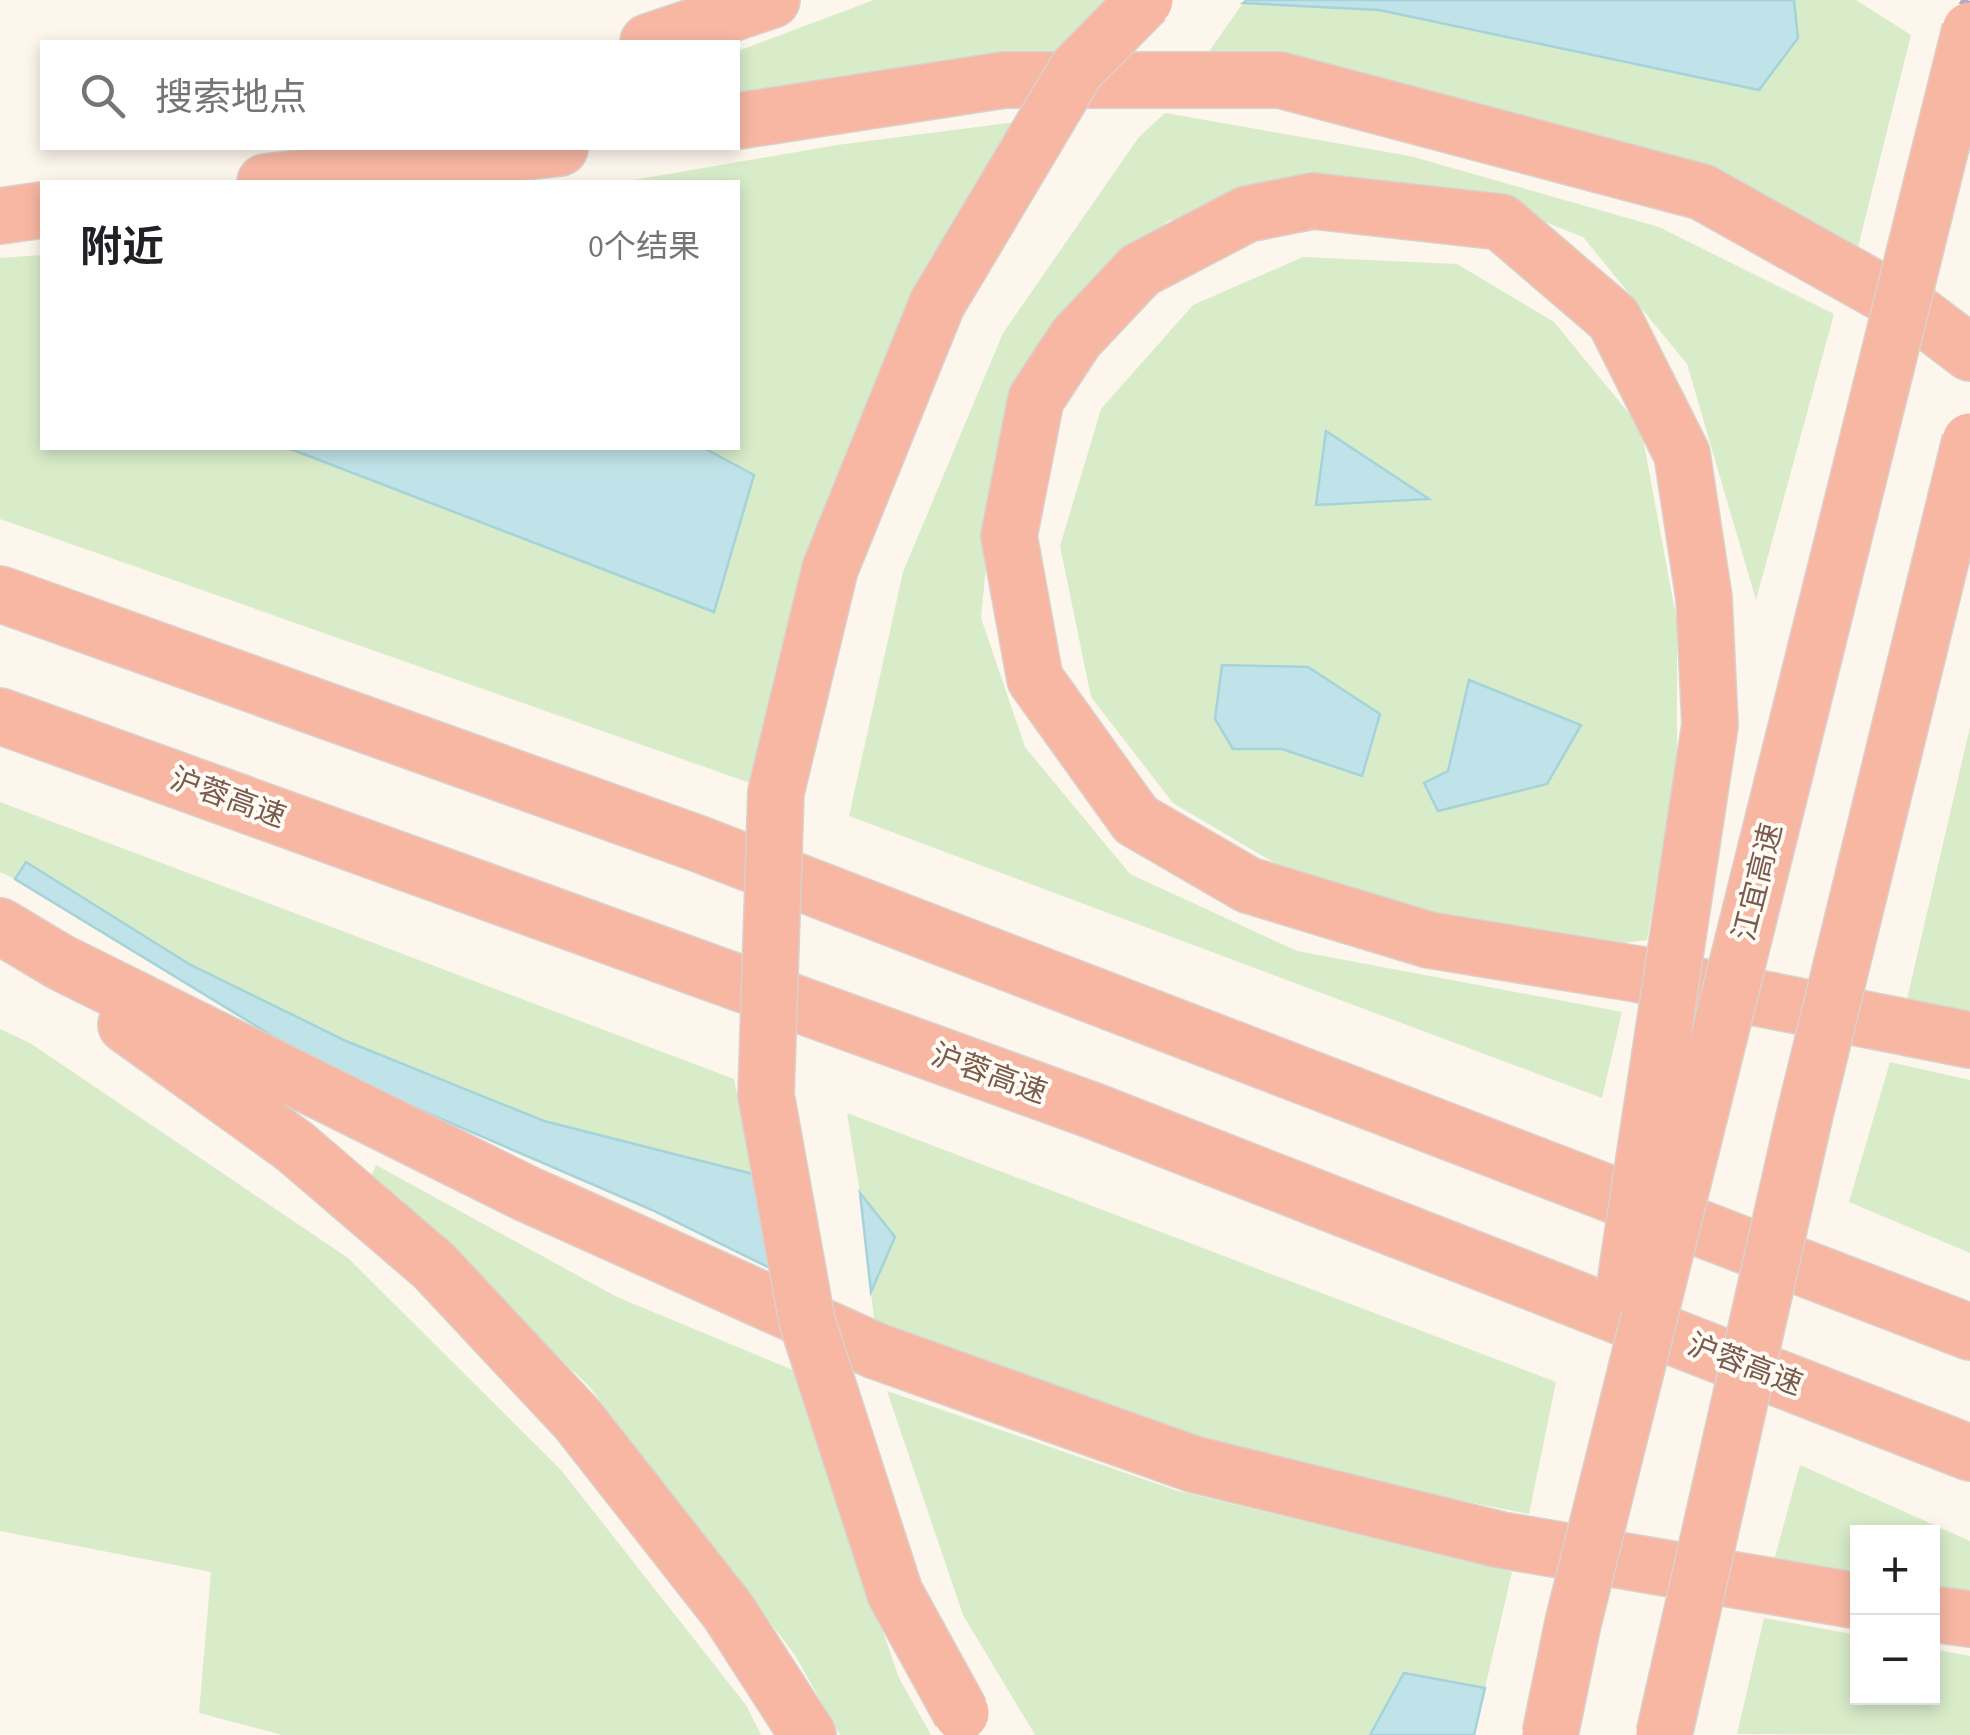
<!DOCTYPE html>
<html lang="zh">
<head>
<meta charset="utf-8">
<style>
  body { margin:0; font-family:"Source Sans 3","Noto Sans SC",sans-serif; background:#f6f6f6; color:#202124 }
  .controls { position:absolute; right:30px; bottom:30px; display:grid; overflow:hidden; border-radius:0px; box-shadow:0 5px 15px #0003 }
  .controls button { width:90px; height:90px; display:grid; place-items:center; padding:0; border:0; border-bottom:2px solid #e0e0e0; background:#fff; color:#202124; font:50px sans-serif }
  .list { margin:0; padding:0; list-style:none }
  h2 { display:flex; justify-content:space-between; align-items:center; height:130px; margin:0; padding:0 40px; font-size:42px }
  h2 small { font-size:32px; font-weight:400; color:#757577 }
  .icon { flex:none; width:55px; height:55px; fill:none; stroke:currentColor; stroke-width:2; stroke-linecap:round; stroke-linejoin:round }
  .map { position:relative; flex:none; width:1970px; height:1735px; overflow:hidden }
  .search { position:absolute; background:#fff; box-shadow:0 5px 15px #0003; left:40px; top:40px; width:700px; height:110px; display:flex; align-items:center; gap:25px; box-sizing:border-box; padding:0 35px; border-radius:0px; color:#757577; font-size:38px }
  .panel { position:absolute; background:#fff; box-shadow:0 5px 15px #0003; left:40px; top:180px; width:700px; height:270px; border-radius:0px }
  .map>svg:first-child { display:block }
  .green { fill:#d8ecc9; fill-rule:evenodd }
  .water { fill:#bfe3e8; stroke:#a5d3da; stroke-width:2.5 }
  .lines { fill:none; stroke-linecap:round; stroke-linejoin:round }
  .highway-casing { stroke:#dad1cd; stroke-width:58 }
  .highway { stroke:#f7b7a3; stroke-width:55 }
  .rail { stroke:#b9a8c9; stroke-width:8; stroke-dasharray:15 10; stroke-linecap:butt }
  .highway-bridge-casing { stroke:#dad1cd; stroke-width:58; stroke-linecap:butt }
  .highway-bridge { stroke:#f7b7a3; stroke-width:55 }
  .labels { text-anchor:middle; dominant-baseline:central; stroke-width:8; stroke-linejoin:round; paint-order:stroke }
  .street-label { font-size:30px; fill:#7a5c4d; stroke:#fffaf3 }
</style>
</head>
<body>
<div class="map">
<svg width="1970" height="1735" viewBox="0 0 1970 1735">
  <rect width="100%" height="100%" fill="#fdf6ec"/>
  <path class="green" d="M874,0H1121L1063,61L738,104V51Z
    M1794,0H1856L1911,35L1856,255L1201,63L1243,3L1379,10L1758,90L1797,38Z
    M1165,113L1410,156L1659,227L1834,314L1756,600L1687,364L1583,237L1471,193L1304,186L1168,221L1053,320L996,465L981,618L1025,747L1130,874L1297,951L1622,1012L1602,1098L849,816L903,572L1003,333L1139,137Z
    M1032,120L753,784L0,519V258L42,255V448H288L714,612L754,476L704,448H738V182H622L837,145Z
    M1303,257L1457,264L1554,322L1641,428L1677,622V766L1647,940L1623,943L1469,923L1288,871L1173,803L1091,697L1060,546L1101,409L1193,305ZM1470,680L1547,784L1448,771ZM1380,714L1361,775L1282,749Z
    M1970,727V1014L1905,1008Z
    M0,802L734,1079L753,1174L544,1121L346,1041L189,964L27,863L15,879L0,872Z
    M0,1029L30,1043L348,1258L561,1470L746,1705L761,1735H282L199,1713L211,1572L0,1531Z
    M1890,1062L1970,1080V1253L1849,1202Z
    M847,1113L1556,1382L1529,1514L1263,1461L875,1328L871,1292L895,1237L860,1193Z
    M376,1165L617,1297L793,1370L899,1678L931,1735H840L795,1655L588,1385L369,1181Z
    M887,1391L1175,1490L1512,1572L1485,1688L1405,1674L1370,1735H1035L963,1615Z
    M1800,1465L1970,1541V1592L1933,1587L1932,1532H1858L1857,1576L1773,1564Z
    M1764,1618L1857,1635L1858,1698H1932L1933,1649L1970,1656V1735L1737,1734Z"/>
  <path class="water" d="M1247,0H1794L1798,38L1759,90L1379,10L1243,3Z
    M1326,431L1429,499L1316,505Z
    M288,448H704L754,475L714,612Z
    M1222,665L1308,667L1380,714L1362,776L1282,749H1233L1215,719Z
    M1469,680L1581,725L1547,784L1438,811L1424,783L1448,771Z
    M26,862L189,964L346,1041L544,1121L753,1174L776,1271L652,1210L330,1071L15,879Z
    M860,1193L895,1237L871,1292Z
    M1404,1673L1485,1688L1474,1735H1370Z"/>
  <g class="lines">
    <defs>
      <path id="highway" d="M648,42L772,0
        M738,121L1004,80H1280L1702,192L1916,312L1970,353
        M265,182L560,148
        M1313,201L1247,214L1140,270L1076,338L1036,399L1009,536L1035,679L1136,820L1248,885L1429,940L1637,974L1970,1040
        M0,216L42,210
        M0,594L699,844L1970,1332
        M0,716L1091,1110L1970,1453
        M0,926L60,962L525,1193L876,1351L1193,1464L1501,1540L1858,1601
        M126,1025L294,1146L434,1266L578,1420L728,1611L808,1735
        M1932,1614L1970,1619"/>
    </defs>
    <use href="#highway" class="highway-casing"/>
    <use href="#highway" class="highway"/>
    <path class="rail" d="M1961,0L1970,6"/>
    <defs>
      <path id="highway-bridge" d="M1313,201L1501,222L1614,319L1682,454L1704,598L1710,725L1625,1284
        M961,1713L895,1593L807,1321L766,1095L776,792L830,569L937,304L1077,69L1145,0
        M1550,1735L1573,1623L1970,30
        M1664,1735L1804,1118L1970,441"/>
    </defs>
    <use href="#highway-bridge" class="highway-bridge-casing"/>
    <use href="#highway-bridge" class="highway-bridge"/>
  </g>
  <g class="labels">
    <g class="street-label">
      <text transform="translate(228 798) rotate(20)">沪蓉高速</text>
      <text transform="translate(1758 882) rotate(-76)">江宜高速</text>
      <text transform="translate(989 1074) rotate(20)">沪蓉高速</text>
      <text transform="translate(1745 1365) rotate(21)">沪蓉高速</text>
    </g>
  </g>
</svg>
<div class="controls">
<button>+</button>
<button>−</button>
</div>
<div class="search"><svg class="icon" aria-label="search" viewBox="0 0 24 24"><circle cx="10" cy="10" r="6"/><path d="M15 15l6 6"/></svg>搜索地点</div>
<section class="panel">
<h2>附近<small>0个结果</small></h2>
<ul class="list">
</ul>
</section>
</div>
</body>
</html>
